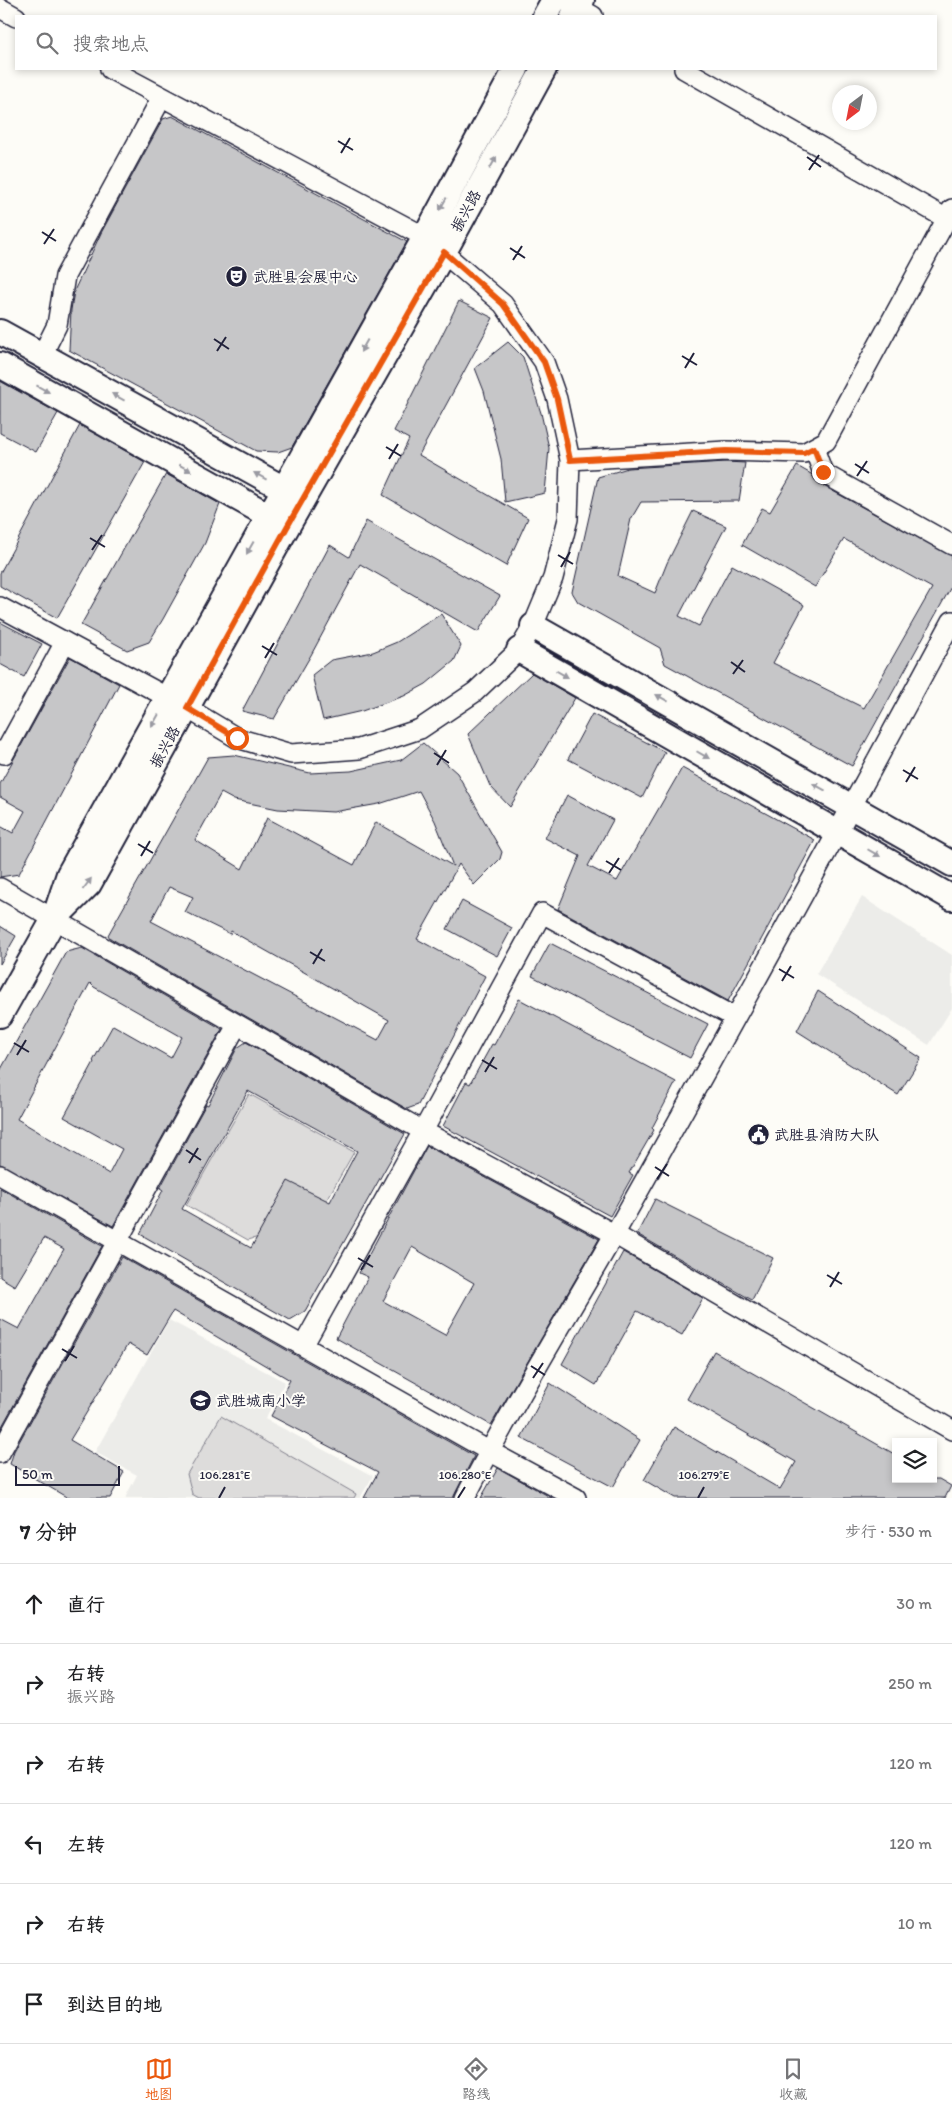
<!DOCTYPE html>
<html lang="zh">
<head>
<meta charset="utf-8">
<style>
  body { margin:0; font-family:Itim,"LXGW WenKai TC",sans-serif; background:#f6f6f6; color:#202124 }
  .controls { position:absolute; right:15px; bottom:15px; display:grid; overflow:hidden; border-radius:0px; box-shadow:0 2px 8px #0003 }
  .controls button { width:45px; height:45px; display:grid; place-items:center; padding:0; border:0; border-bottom:1px solid #e0e0e0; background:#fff; color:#202124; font:25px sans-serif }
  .compass { position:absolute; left:832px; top:85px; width:45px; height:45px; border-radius:50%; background:#fff; box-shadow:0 2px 8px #0003; rotate:212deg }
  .scale { position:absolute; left:15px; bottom:12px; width:105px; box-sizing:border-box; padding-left:5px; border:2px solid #22223b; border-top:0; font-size:14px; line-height:18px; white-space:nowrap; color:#22223b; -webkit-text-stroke:4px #fdfcf7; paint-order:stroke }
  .stop { position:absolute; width:15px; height:15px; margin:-11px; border:4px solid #ea580c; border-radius:50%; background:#fff }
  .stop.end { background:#ea580c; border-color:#fff; box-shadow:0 1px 5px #0008 }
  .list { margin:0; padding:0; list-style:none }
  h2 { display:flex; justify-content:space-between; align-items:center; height:65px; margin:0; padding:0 20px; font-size:21px }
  h2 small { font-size:16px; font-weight:400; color:#757577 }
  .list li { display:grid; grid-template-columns:32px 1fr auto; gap:15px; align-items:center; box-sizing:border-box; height:80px; padding:0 20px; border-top:1px solid #e0e0e0 }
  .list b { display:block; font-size:19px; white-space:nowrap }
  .list p { margin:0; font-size:16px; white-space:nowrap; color:#757577 }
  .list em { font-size:16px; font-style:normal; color:#757577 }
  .icon { flex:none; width:28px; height:28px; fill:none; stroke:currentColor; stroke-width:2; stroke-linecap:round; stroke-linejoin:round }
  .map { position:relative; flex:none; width:952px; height:1498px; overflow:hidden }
  .search { position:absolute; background:#fff; box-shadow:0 2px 8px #0003; left:15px; right:15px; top:15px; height:55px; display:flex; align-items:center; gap:12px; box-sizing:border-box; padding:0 18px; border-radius:0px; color:#757577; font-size:19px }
  .sheet { height:545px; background:#fff }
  nav { display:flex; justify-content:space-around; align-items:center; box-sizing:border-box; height:70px; border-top:1px solid #e0e0e0; background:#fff; font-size:14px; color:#757577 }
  nav a { display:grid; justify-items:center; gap:2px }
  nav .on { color:#ea580c }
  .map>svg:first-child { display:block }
  .built { fill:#ecece9 }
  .green { fill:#dddcdb; stroke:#807f8b }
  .building { fill:#c6c6c8; stroke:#22223b; fill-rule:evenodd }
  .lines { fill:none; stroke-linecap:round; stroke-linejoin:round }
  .minor-casing { stroke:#22223b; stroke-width:22 }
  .major-casing { stroke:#22223b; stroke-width:28 }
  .minor { stroke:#fdfcf7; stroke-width:19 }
  .major { stroke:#fdfcf7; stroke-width:24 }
  .oneway { fill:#9a9aa2 }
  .route { stroke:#ea580c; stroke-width:6 }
  .ticks { fill:none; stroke:#22223b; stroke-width:2 }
  .labels { text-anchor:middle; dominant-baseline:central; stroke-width:4; stroke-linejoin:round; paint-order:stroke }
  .street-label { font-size:15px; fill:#22223b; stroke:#fdfcf7 }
  .poi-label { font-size:15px; fill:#22223b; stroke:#fdfcf7; text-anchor:start }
  .ticks-label { font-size:12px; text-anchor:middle; fill:#22223b; stroke:#fdfcf7; stroke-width:4; stroke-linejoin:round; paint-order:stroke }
</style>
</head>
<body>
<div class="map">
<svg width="952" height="1498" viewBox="0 0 952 1498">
  <rect width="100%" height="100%" fill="#fdfcf7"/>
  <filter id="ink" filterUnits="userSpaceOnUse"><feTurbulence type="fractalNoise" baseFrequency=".02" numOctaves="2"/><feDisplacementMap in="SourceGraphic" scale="10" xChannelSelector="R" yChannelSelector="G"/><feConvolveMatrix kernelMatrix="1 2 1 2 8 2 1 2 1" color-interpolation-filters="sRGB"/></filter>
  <g filter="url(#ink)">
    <path class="built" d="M862,897L952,955V1008L929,1045L816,974Z
      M169,1320L285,1382L265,1419L373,1476L360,1498H125L137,1475L95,1452Z"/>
    <path class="green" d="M249,1094L354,1152L295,1256L259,1237L248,1240L186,1205Z
      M221,1416L356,1494L354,1498H199L192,1494L187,1474Z"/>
    <path class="building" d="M172,116L407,242L292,447L278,452L256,451L69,350L71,310L74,291L101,233L163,119Z
      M459,301L493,318L419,455L528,518L506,566L383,495L409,439L394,431Z
      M508,342L523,357L541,413L549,448L545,493L505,502L501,459L484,391L475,368Z
      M0,381L58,413L36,452L0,433Z
      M80,425L145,462L57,618L0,586V573Z
      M726,462L745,463L739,501L641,502L631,519L618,576L655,593L667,563L693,511L726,526L679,616L699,626L732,565L804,605L773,663L864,708L932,588L844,539L815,587L742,545L762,508L770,512L797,466L811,474L818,483L952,556V585L852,766L665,664L660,648L578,602L572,592L598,477L628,468Z
      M166,474L220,504L205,543L163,619L149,642L127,650L81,625Z
      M366,521L500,596L478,632L360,564L311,655L274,719L242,711L330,545L349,557Z
      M441,614L461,646L454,661L426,684L404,696L362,711L323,720L312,675L331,660L373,652L397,642Z
      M0,622L42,644L24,677L0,664Z
      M70,657L119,684L19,874L0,877V826L13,833L25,811L0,797V784Z
      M532,673L575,698L510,807L490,786L468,734Z
      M592,714L665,752L642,798L568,759Z
      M423,743L457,773L502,852L500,859L474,885L459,864L417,939L485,976L418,1105L407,1109L110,938L108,935L208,757L234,755L310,773L351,771L401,760ZM419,791L435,821L453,866L376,822L354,865L267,818L242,869L195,840L221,793L234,800L278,809L333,812L379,804ZM169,887L193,897L185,912L230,934L231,931L389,1020L378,1040L151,921Z
      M682,768L815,840L728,1001L558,909L580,856L545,838L567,795L613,820L588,866L617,881Z
      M462,901L512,928L497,956L447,929Z
      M0,926L16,936L0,964Z
      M550,943L708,1024L690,1058L532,976Z
      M82,948L222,1029L113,1226L0,1164V1071L66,952ZM90,983L94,987L182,1037L171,1058L113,1025L93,1061L94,1062L64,1117L122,1149L109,1174L17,1119Z
      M818,991L921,1058L898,1095L797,1031Z
      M519,999L676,1082L652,1128L654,1130L629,1173L633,1175L610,1216L443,1126L466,1082L470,1084L492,1044L494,1045Z
      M246,1042L405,1134L305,1311L290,1320L140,1234L163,1190L160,1188L206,1104L208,1105L237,1048ZM248,1091L357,1151L330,1202L288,1181L251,1248L182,1209Z
      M427,1146L599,1239L491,1425L336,1338L368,1277L359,1273ZM412,1247L474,1283L445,1335L383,1301Z
      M0,1188L102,1246L0,1430V1319L19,1329L64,1249L44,1238L15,1286L0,1277Z
      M655,1199L773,1258L752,1300L637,1234Z
      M623,1252L703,1298L682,1335L637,1311L596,1385L562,1364Z
      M122,1257L474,1456L453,1498H364L378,1472L271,1416L290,1380L173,1311L147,1355L128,1344L70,1440L124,1472L110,1498H68L10,1464L14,1451Z
      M714,1351L896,1455V1479H939L951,1486L945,1498H675L644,1480L674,1427L780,1489L796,1462L687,1399Z
      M550,1383L640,1440L613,1487L521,1438Z
      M498,1468L552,1498H481Z"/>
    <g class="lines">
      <defs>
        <path id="minor" d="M565,0L593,16
          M0,8L16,17
          M684,69L947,219
          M42,355L57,325L65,276L162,97
          M814,448L823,473L952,545
          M570,460L726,451L804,453L826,441L952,209
          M0,607L187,708L237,738L291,754L359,749L420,729L475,692L519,650L533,626L553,578L568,519L570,460L557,399L544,362L503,304L425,237L110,69
          M0,751L4,754L65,642
          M0,888L423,1131L614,1234L952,1430
          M0,1175L489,1451L576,1498
          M303,1346L423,1131L542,913L734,1017
          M0,1453L237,1025
          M465,1498C511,1408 564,1322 614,1235C729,1031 841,827 952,621"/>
        <path id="major" d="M545,16L554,0
          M573,16L582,0
          M0,332L297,496
          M0,365L282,523
          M533,626L952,864
          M519,650L952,898
          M57,916L89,884L287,527L444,252L544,69
          M0,1015L54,919L69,874L425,237L516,69"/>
      </defs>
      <use href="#minor" class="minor-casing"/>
      <use href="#major" class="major-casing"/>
      <use href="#minor" class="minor"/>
      <use href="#major" class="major"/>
    </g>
    <defs><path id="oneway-solid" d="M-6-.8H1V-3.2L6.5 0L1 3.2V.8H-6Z" transform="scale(1.25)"/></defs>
    <g class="oneway">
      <use href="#oneway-solid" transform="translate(493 163) rotate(-61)"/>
      <use href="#oneway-solid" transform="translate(443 204) rotate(119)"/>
      <use href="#oneway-solid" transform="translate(364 346) rotate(119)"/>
      <use href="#oneway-solid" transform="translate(43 389) rotate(29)"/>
      <use href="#oneway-solid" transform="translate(118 397) rotate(-151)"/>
      <use href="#oneway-solid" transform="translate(185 468) rotate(29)"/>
      <use href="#oneway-solid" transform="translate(260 476) rotate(-151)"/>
      <use href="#oneway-solid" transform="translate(250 548) rotate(119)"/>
      <use href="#oneway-solid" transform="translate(562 674) rotate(30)"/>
      <use href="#oneway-solid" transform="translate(662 698) rotate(-151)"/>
      <use href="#oneway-solid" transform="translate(155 721) rotate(119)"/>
      <use href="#oneway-solid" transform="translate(703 755) rotate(30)"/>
      <use href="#oneway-solid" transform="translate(819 787) rotate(-151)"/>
      <use href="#oneway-solid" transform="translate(874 853) rotate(30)"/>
      <use href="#oneway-solid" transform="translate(87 884) rotate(-53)"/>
    </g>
  </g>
  <g class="lines" filter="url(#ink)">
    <path class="route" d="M237,738L187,708L287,527L444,252L503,304L544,362L557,399L570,460L726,451L804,453L814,448L823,472"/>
  </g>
  <path class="ticks" d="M338,141L353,150M341,153L350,138M807,157L821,167M809,170L819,155M42,232L56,241M44,244L54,229M510,248L525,258M513,260L522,246M214,339L229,349M217,351L226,337M682,356L697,365M685,368L694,353M386,447L401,456M389,459L398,444M855,464L869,473M857,476L867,461M90,538L105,547M92,550L102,535M558,555L573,564M561,567L570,552M262,646L277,655M265,658L274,643M731,662L745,672M733,674L743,660M434,753L449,763M437,765L446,750M903,770L918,779M906,782L915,767M138,844L153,853M141,856L150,841M606,861L621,870M609,873L619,858M310,952L325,961M313,964L322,949M779,969L794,978M782,981L791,966M14,1043L29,1052M17,1055L26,1040M482,1060L497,1069M485,1072L494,1057M186,1150L201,1160M189,1163L198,1148M655,1167L669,1176M657,1179L667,1164M358,1258L373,1267M361,1270L370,1255M827,1275L842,1284M830,1287L839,1272M62,1349L77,1358M65,1361L74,1346M531,1366L545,1375M533,1378L543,1363M219,1498L225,1487M458,1498L465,1487M698,1498L704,1487"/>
  <defs>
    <symbol id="theatre-disc" viewBox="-11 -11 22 22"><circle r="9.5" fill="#22223b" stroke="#fdfcf7"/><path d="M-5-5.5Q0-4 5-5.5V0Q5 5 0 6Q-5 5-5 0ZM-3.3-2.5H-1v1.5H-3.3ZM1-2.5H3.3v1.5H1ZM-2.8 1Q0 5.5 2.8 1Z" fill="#fff"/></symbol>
    <symbol id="civic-disc" viewBox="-11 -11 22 22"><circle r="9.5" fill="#22223b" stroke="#fdfcf7"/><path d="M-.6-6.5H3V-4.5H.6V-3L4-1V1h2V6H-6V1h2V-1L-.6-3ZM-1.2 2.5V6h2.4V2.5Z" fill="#fff"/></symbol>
    <symbol id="school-disc" viewBox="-11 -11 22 22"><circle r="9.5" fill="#22223b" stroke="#fdfcf7"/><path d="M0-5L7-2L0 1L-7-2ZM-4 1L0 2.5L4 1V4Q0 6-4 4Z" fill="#fff"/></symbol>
  </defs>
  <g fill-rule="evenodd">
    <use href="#theatre-disc" x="224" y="264" width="25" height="25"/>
    <use href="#civic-disc" x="746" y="1122" width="25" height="25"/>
    <use href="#school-disc" x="188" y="1388" width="25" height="25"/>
  </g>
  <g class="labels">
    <g class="street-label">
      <text transform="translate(466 211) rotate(-61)">振兴路</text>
      <text transform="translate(165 747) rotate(-61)">振兴路</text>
    </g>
    <g class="poi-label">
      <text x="253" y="277">武胜县会展中心</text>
      <text x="774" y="1135">武胜县消防大队</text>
      <text x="216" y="1401">武胜城南小学</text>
    </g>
  </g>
  <g class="ticks-label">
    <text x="225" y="1479">106.281°E</text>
    <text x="465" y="1479">106.280°E</text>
    <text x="704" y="1479">106.279°E</text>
  </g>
</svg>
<div class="controls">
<button><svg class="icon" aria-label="layers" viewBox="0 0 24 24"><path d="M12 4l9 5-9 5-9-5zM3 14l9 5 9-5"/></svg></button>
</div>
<svg class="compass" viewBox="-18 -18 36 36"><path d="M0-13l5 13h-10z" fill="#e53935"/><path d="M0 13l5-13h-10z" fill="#757577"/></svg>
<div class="scale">50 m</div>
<div class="stop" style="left:237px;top:738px"></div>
<div class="stop end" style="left:823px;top:472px"></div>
<div class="search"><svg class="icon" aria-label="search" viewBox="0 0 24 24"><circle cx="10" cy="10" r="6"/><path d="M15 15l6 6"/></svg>搜索地点</div>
</div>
<section class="sheet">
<h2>7 分钟<small>步行 · 530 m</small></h2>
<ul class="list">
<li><svg class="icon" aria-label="ahead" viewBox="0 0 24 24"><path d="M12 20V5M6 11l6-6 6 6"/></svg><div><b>直行</b></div><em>30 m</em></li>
<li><svg class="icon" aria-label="right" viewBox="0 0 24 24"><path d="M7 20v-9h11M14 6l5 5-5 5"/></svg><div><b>右转</b><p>振兴路</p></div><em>250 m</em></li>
<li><svg class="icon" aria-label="right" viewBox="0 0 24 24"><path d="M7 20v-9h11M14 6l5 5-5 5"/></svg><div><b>右转</b></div><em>120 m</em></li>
<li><svg class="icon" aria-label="left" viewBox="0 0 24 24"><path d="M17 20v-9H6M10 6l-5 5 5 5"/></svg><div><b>左转</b></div><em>120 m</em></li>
<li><svg class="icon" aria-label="right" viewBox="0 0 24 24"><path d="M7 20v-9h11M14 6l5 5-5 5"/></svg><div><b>右转</b></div><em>10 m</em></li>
<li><svg class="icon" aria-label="arrive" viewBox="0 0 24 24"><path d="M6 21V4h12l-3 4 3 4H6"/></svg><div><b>到达目的地</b></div></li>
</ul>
</section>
<nav>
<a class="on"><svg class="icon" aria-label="map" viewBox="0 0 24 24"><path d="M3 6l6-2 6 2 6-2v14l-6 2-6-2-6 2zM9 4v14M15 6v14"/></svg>地图</a>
<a><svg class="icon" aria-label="directions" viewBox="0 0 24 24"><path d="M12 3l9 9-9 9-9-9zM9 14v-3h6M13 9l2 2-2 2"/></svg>路线</a>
<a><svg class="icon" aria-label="saved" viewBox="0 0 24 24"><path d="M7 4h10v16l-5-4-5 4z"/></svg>收藏</a>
</nav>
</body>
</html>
